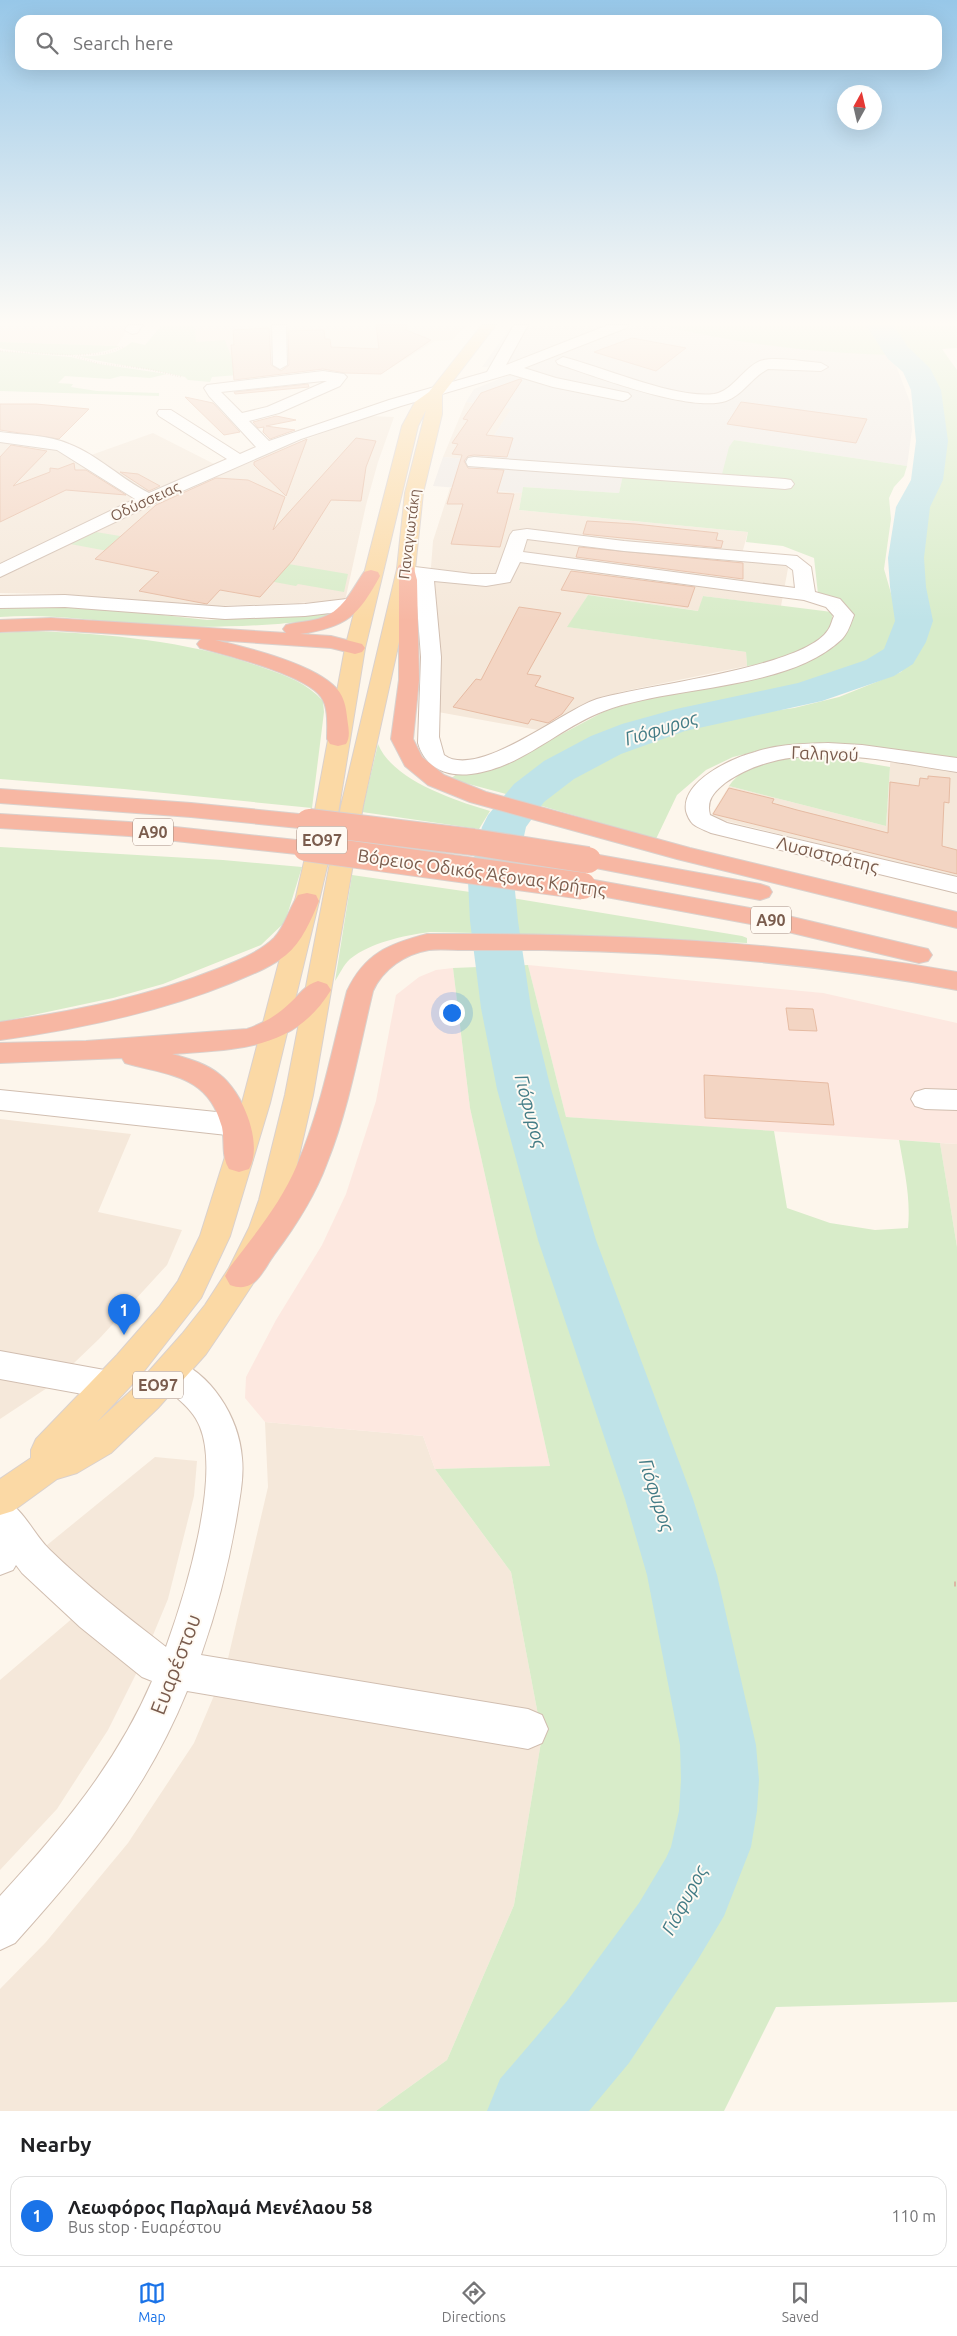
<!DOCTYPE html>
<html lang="en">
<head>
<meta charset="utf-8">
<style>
  body { margin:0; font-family:Ubuntu,sans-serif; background:#f2f2f2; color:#202124 }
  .compass { position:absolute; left:837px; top:85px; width:45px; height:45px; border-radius:50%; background:#fff; box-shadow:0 5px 20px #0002; rotate:8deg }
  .you { position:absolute; left:451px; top:1012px; width:18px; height:18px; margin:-12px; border:4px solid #fff; border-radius:50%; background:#1a73e8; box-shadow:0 0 0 8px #1a73e833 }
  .badge { display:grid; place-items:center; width:32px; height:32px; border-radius:50%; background:#1a73e8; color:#fff; font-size:16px; font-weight:700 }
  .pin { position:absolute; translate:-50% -41px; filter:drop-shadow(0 1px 2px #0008) }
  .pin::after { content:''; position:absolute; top:26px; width:18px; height:15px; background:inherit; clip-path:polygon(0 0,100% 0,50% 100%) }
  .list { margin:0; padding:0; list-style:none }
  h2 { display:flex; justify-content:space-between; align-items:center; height:65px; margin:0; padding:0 20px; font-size:21px }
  h2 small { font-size:16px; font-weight:400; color:#757577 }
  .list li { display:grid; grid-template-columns:32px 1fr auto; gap:15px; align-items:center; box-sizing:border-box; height:80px; margin:0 10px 10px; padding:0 10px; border:1px solid #e0e0e0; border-radius:15px }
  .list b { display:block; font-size:19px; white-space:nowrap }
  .list p { margin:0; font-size:16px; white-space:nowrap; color:#757577 }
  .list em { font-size:16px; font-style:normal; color:#757577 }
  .icon { flex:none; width:28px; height:28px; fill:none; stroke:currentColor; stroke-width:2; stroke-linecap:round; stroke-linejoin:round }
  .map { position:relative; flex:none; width:957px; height:2111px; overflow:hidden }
  .search { position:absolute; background:#fff; box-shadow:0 5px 20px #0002; left:15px; right:15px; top:15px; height:55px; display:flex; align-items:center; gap:12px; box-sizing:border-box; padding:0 18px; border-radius:15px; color:#757577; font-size:19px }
  .sheet { height:155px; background:#fff }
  nav { display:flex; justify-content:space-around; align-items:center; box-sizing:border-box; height:70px; border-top:1px solid #e0e0e0; background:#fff; font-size:14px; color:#757577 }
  nav a { display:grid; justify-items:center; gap:2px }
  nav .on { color:#1a73e8 }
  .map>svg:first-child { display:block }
  .residential { fill:#f5e8da }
  .commercial { fill:#fde8e0 }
  .industrial { fill:#efe9e4 }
  .green { fill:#d8ecc9 }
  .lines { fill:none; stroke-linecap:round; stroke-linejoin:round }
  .river { fill:#bfe3e8; fill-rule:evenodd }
  .building { fill:#f3d5c3; stroke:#e6bba3 }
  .minor-casing { stroke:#d1beb0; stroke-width:2 }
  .major-casing { stroke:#dad1cd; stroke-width:2 }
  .highway-casing { stroke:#dad1cd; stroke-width:2 }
  .path-far1 { stroke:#d9b8a5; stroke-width:2; stroke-dasharray:0.5 2; stroke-linecap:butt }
  .path { stroke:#d9b8a5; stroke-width:5; stroke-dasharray:2 5.5; stroke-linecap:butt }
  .minor { fill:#fff; fill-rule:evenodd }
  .major { fill:#fbd9a5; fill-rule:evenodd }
  .highway { fill:#f7b7a3; fill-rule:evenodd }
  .highway-bridge-casing { stroke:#dad1cd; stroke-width:28; stroke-linecap:butt }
  .highway-bridge { stroke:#f7b7a3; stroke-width:26 }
  .labels { text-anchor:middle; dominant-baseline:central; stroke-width:4; stroke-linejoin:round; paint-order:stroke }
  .far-street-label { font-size:15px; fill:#7a5c4d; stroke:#fffaf3 }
  .shield { fill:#fffaf3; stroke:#a28b7f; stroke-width:1 }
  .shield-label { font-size:16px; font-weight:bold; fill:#7a5c4d }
  .street-label { font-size:18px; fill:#7a5c4d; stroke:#fffaf3 }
  .water-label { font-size:19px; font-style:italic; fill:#437c86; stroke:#fffaf3 }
  .near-street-label { font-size:21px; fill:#7a5c4d; stroke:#fffaf3 }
</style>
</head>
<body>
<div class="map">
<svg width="957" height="2111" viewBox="0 0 957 2111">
  <rect width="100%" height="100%" fill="#fdf6ec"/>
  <path class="residential" d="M0,325H130L117,346L0,342Z
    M195,325H467L452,340L435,341L389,369L324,367L238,375L196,342Z
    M466,402L512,408L478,460L443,457Z
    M370,416L394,417L378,462L366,505L345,601L195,607L61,594L0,593V438L40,442L80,459L153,433L224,469Z
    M450,488L522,493L519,510L748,532L741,557L789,563L781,606L703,596L699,611L588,595L568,627L746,652L747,666L620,692L588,704L549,732L438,712L428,578L431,567L433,541Z
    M891,751L957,758V878L710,817L729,786L886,826Z
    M0,1119L131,1134L98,1212L182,1230L167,1265L99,1339L50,1386L0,1419Z
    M940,1143L957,1144V1247Z
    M265,1422L423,1436L435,1469L511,1572L542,1736L514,1905L447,2060L376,2111H0V1989L46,1942L128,1843L194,1743L226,1667L268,1487Z
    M155,1457L197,1461L194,1496L168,1599L141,1664L108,1730L57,1809L0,1870V1680L94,1600L41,1550Z"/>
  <path class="commercial" d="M528,965L823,993L957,1023V1144L566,1117Z
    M453,968L470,1108L550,1466L435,1469L423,1436L265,1422L245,1398L246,1377L276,1320L322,1245L346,1194L376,1101L396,995L419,977L436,970Z"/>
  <path class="industrial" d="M512,325H612L510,366L482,367Z
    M635,325H658L742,341L810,350L892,355L910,402L912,430L907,466L734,440L720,482L623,476L619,493L523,487L522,493L433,486L443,457L478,460L511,409L466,402L474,389Z"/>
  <path class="green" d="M162,325H195L196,342L225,340L238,375L212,377L210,382L188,380L185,377C149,368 113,365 77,356C96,357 117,355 132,342L145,345Z
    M658,325H869L892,355C814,353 733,343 658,325Z
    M887,325H957V348L942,349L957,370V758L808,743L774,747L733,757L706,770L677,795L656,839L535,804L563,779L622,746L667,730L738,716L794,708L839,697L901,672L918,650L922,622L916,550L919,514L935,480L940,443L937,415L930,387L921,368L889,331Z
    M0,342L117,346H120C85,361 40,354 3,349L0,348Z
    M0,351L71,357L99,364L167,374L150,378L121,376L110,379L65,376L58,383L73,384L71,387L97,391L159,393V396L0,391Z
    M734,440L907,466L904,476L894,487L889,498L891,519L884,569L897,614L894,643L883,655L858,670L800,689L645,721L596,740L534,773L506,794L450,779L457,774L489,769L528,752L607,710L664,694L789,670L834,647L846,633L854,618C845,602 834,599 818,594L814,558L783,546L746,542L748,532L519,510L523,487L619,493L623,475L720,482L729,447Z
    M96,532L348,574L344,592L298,584L296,586L70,544Z
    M588,595L698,611L703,596L832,612C832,615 833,621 832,624C825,649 769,663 747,666L746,652L567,627Z
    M8,605L101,608L207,620L330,613C316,623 295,622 278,624C233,627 190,628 145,625C96,621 49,613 0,617V606Z
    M33,631C112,634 190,641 264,668C287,676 307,683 323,701L324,712L312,808L124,789L0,779V633Z
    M378,744C392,780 456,801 490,811L479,829L362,812Z
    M820,755L890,767L886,826L729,786C748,758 789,756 820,755Z
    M0,847L223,860L302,867L285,922L261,945L163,984L113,998L0,1022Z
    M352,875L518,899L742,936L747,938V943L602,936L430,932C402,936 372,942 350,959C344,964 339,975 335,981Z
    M528,965L566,1117L774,1131L787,1208L830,1223L875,1230L908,1228C911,1198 904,1169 899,1140L940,1143L957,1247V2002L776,2007L724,2111H376L447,2060L514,1905L542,1736L511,1572L435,1469L550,1466L470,1108L453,968Z"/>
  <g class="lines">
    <path class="river" d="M866,325H893L908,347L930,368L941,390L948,441L943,480L930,507L924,558L926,587L933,621L926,642L913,664L894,676L822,701L685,731L621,754L574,779L544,802L526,827L514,881L518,921L531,1008L551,1089L596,1240L693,1499L717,1575L756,1745L759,1780L757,1811L751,1847L724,1916L697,1961L629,2063L589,2111H487L500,2079L567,2001L639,1903L666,1858L671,1847L679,1811L681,1780L680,1745L647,1575L625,1499L538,1240L497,1089L481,1008L470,921L468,881L482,827L488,815L514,784L544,761L591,736L622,724L676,709L798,683L866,660L884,649L895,621L890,587L888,558L896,507L911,480L916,441L911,390L903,372L888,359Z"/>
  </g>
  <path class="building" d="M376,325H407L406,330L431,340L381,374L345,373L323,369L234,380L231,345H234L233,330L269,328L271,365L281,371L289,365L288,331L324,330L325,339H330L331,347L379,349Z
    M632,338L686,348L656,371L594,352Z
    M520,379L522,380L486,435L513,438L507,457L474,455L468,456L464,461L468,468L504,470L497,493L514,494L500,547L451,544L463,504H447L462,455L452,454L458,444L452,443L468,420L463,419L481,393Z
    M308,384L309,387L235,394L234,392Z
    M185,397L213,403L240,432L224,435Z
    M741,402L867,419L856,443L727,424Z
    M0,404H36L89,409L59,439L0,430Z
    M276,416L296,420L266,426L295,430L270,439L263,432L264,427L258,428L253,422Z
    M356,438L376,441L366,467L361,501L331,500L293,560L260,597L220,590L207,604L139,591L159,572L95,559L156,505L216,478L248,480L285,497L273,530Z
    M307,439L286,496L254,465V462Z
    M11,445L47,451L13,486L50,472V468L58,469L74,463L75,470H86L126,495L66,490L0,522V457Z
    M120,472L138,474L160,486L149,491Z
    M587,521L635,524L718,533L716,540L723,541L721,548L583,534Z
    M579,547L743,563V579L576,557Z
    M571,571L695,587L688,607L561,590Z
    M519,607L561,613L527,674L541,676L535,686L574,698L562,714L548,723L531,719L528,724L453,707L476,679L481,680Z
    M928,776L950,778L949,803L944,802L942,846L957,850V874L713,814L729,788L774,799L772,803L797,810L888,833L890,782L919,786L920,778L928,779Z
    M786,1008L813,1009L817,1031L789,1030Z
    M704,1075L828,1083L834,1125L705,1118Z"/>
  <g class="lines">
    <defs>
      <path id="minor" d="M128,325H143L137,333L132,334L125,330Z
        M272,325H286L287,365L280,369L273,365Z
        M514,325H528L506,365L608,325H628L626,328L524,368L556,378L628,393L631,396L628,399L623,401L553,387L510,374L401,406L301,439L155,503L0,577V564L135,499L57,450L0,442V432C23,435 48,435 69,444C98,455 121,479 149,493L227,459L159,416L157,413L159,410H171L240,454L256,447L209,396L204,388L207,385L323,371L344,374L347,377L340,386L279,413L249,421L269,441L389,400L487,372ZM323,381H327L267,407L242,413L221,392Z
        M563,357C603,367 675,399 714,394C733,391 743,368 760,361C774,356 806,362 821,363L828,367L821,371L768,369C752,377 743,395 726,401C691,413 594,376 558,364L556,361Z
        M474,457L785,479L791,480L794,484L791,488L785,489L468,466L466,462L468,458Z
        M527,529L624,541L797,556L811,567L815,592L840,599L854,615C851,623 848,633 842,639C788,691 672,685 604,711C558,728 522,768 471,774C447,777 425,768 418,743L421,657L415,579L400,576L398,572L400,568L407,566L472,574H496L510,535L513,531ZM527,539L624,551L786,565L793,570L795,588L523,552ZM520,562L804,600L826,607L834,616C832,620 831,626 828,630C804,668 644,685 597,699C561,711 478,780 444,755L439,737L441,657L434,581L486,586L510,582Z
        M65,595L225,607L305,604L355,598L362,600L365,604L362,608L355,610L305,616L225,619L65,607L0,608V596Z
        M828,743L862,745L957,758V772C883,761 791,736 725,783C714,792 706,800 710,815L727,823L957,877V893L711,833C705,830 698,828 693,824C690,821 687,815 686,811C681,781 732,758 755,752C778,744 803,744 828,743Z
        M925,1089L957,1090V1110L925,1109L915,1106L911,1099L915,1092Z
        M0,1090L236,1114L246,1117L250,1125L246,1133L236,1136L0,1110Z
        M0,1351L110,1371L122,1375L127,1385L122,1395L110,1399L0,1379Z
        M171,1358C211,1372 239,1417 242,1458C244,1477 240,1496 237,1515C229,1563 217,1610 201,1655L528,1709L542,1715L548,1729L542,1743L528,1749L187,1691C146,1792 87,1863 15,1943L0,1950V1896C60,1831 117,1763 152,1681L142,1677L80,1627L22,1573L16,1565L13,1570L0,1575V1498C24,1507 32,1533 50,1550C86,1585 126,1616 166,1647C185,1595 221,1478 200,1427C191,1403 165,1393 154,1372L159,1362Z"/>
      <path id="major" d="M482,325H496L442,395V414L423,493L415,569L363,806L313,1095L289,1200L279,1228L252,1285L227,1323L206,1354L158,1408L111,1453L77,1473L57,1479L13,1511L0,1515V1479L31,1458V1450L36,1439L117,1355L159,1307L178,1281L200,1236L242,1103L295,901L311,832L345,648L402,426L415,402L429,392ZM426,410L405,493L397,569L341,806L285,1095L259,1200L249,1228L229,1268L205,1305L182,1334L134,1388L97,1422L141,1375L201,1298L230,1236L270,1103L319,901L335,832L365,648L418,426Z"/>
      <path id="highway" d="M406,563L413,565L417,580L419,680L413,739L422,757L444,775L486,792L690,848L957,912V928L677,859L470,802L428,785L405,766L391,739L399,680V580L397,569L399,565Z
        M371,570L378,572L380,576C358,616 347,627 300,634L331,636L362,644L365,648L362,652L355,654L331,648L215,640C248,648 315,664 337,689C344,697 346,707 347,717C348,726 351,736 346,744L338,746L330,744L327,739C327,727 329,708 321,697C306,675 226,655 200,648L197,644L201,639L51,630L0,632V620L51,618L286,633L283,629L286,625C296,622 307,622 318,619C343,612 351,591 364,572Z
        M0,789L191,803L309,815L317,817L321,822L317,827L309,829L191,817L0,803Z
        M0,814L129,822L306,841L314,843L318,848L314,853L306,855L129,836L0,828Z
        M588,853L760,884L769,887L772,892L769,897L760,900L580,865L576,860L580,855Z
        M583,878L767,911L919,947L928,949L932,955L928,961L919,963L767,927L574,891L571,886L574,881Z
        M307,893L316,895L319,901C311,920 302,942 286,955C270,968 250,975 231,983C157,1013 79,1029 0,1040V1022C74,1011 147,997 217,969C236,961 259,953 274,938C285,926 289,909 298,895Z
        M427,934C608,933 778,940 957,972V990C820,964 682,952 543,950C516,950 490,950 463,950C452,950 440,949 429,950C405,954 383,969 373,991C359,1049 349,1108 327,1163C315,1196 295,1227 274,1255C261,1273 255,1294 230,1285L225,1276L230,1267C255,1234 281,1203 297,1165C321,1110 332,1049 347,991C365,953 389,944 427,934Z
        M318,981L327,984L331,990C294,1051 236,1049 172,1054C189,1059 205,1063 219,1074C242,1091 264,1143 249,1169L239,1172L229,1169C221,1156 225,1141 222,1127C208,1074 169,1076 125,1063L122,1058L0,1063V1043L86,1041L247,1029C264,1023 278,1015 291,1002C300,994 305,985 318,981Z"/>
    </defs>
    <use href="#minor" class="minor-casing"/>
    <use href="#major" class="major-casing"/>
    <use href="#highway" class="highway-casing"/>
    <path class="path-far1" d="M0,351L70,355L97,363L148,369L182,377
      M78,355L106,353L123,347"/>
    <path class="path" d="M954,1584H957"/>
    <use href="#minor" class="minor"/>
    <use href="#major" class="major"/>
    <use href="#highway" class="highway"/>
    <defs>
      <path id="highway-bridge" d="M309,822L473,842L588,860
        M306,848L583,886"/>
    </defs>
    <use href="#highway-bridge" class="highway-bridge-casing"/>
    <use href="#highway-bridge" class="highway-bridge"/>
  </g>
  <linearGradient id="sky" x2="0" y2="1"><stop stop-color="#97c7e8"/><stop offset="0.52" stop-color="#fefbf6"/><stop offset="1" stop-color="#fefbf6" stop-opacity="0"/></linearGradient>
  <rect width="957" height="621" fill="url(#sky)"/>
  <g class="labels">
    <g class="far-street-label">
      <text transform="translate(145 501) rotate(-25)">Οδύσσειας</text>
      <text transform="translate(409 534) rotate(-83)">Παναγιωτάκη</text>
    </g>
    <g class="shield">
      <rect x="133" y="818.5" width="40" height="27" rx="4"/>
      <rect x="297" y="826.5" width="50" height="27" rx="4"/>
      <rect x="751" y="906.5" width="40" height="27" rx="4"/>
      <rect x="133" y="1371.5" width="50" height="27" rx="4"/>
    </g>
    <g class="shield-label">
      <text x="153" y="832">Α90</text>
      <text x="322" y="840">ΕΟ97</text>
      <text x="771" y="920">Α90</text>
      <text x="158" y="1385">ΕΟ97</text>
    </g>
    <g class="street-label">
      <text transform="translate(825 753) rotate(2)">Γαληνού</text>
      <text transform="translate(828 854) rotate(14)">Λυσιστράτης</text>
      <text transform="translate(482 872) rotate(8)">Βόρειος Οδικός Άξονας Κρήτης</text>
    </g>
    <g class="water-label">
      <text transform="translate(661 728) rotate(-17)">Γιόφυρος</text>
      <text transform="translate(531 1111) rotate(75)">Γιόφυρος</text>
      <text transform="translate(657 1495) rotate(72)">Γιόφυρος</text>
      <text transform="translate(684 1900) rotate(-62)">Γιόφυρος</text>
    </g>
    <g class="near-street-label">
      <text transform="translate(175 1664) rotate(-69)">Ευαρέστου</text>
    </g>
  </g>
</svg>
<svg class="compass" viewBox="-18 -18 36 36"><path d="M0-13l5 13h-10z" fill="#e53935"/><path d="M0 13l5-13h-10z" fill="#757577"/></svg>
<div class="you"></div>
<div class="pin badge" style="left:124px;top:1335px">1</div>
<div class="search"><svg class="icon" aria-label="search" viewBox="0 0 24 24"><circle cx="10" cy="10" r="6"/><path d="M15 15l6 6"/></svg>Search here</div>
</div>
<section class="sheet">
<h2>Nearby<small></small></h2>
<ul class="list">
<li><span class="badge">1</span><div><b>Λεωφόρος Παρλαμά Μενέλαου 58</b><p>Bus stop · Ευαρέστου</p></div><em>110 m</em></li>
</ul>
</section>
<nav>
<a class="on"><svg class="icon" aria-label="map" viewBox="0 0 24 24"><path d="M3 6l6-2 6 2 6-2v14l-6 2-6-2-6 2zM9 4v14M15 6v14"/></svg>Map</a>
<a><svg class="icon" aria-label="directions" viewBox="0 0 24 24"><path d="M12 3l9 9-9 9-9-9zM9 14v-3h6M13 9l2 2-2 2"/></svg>Directions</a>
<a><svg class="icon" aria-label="saved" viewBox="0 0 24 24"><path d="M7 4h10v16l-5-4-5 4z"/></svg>Saved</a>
</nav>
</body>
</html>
